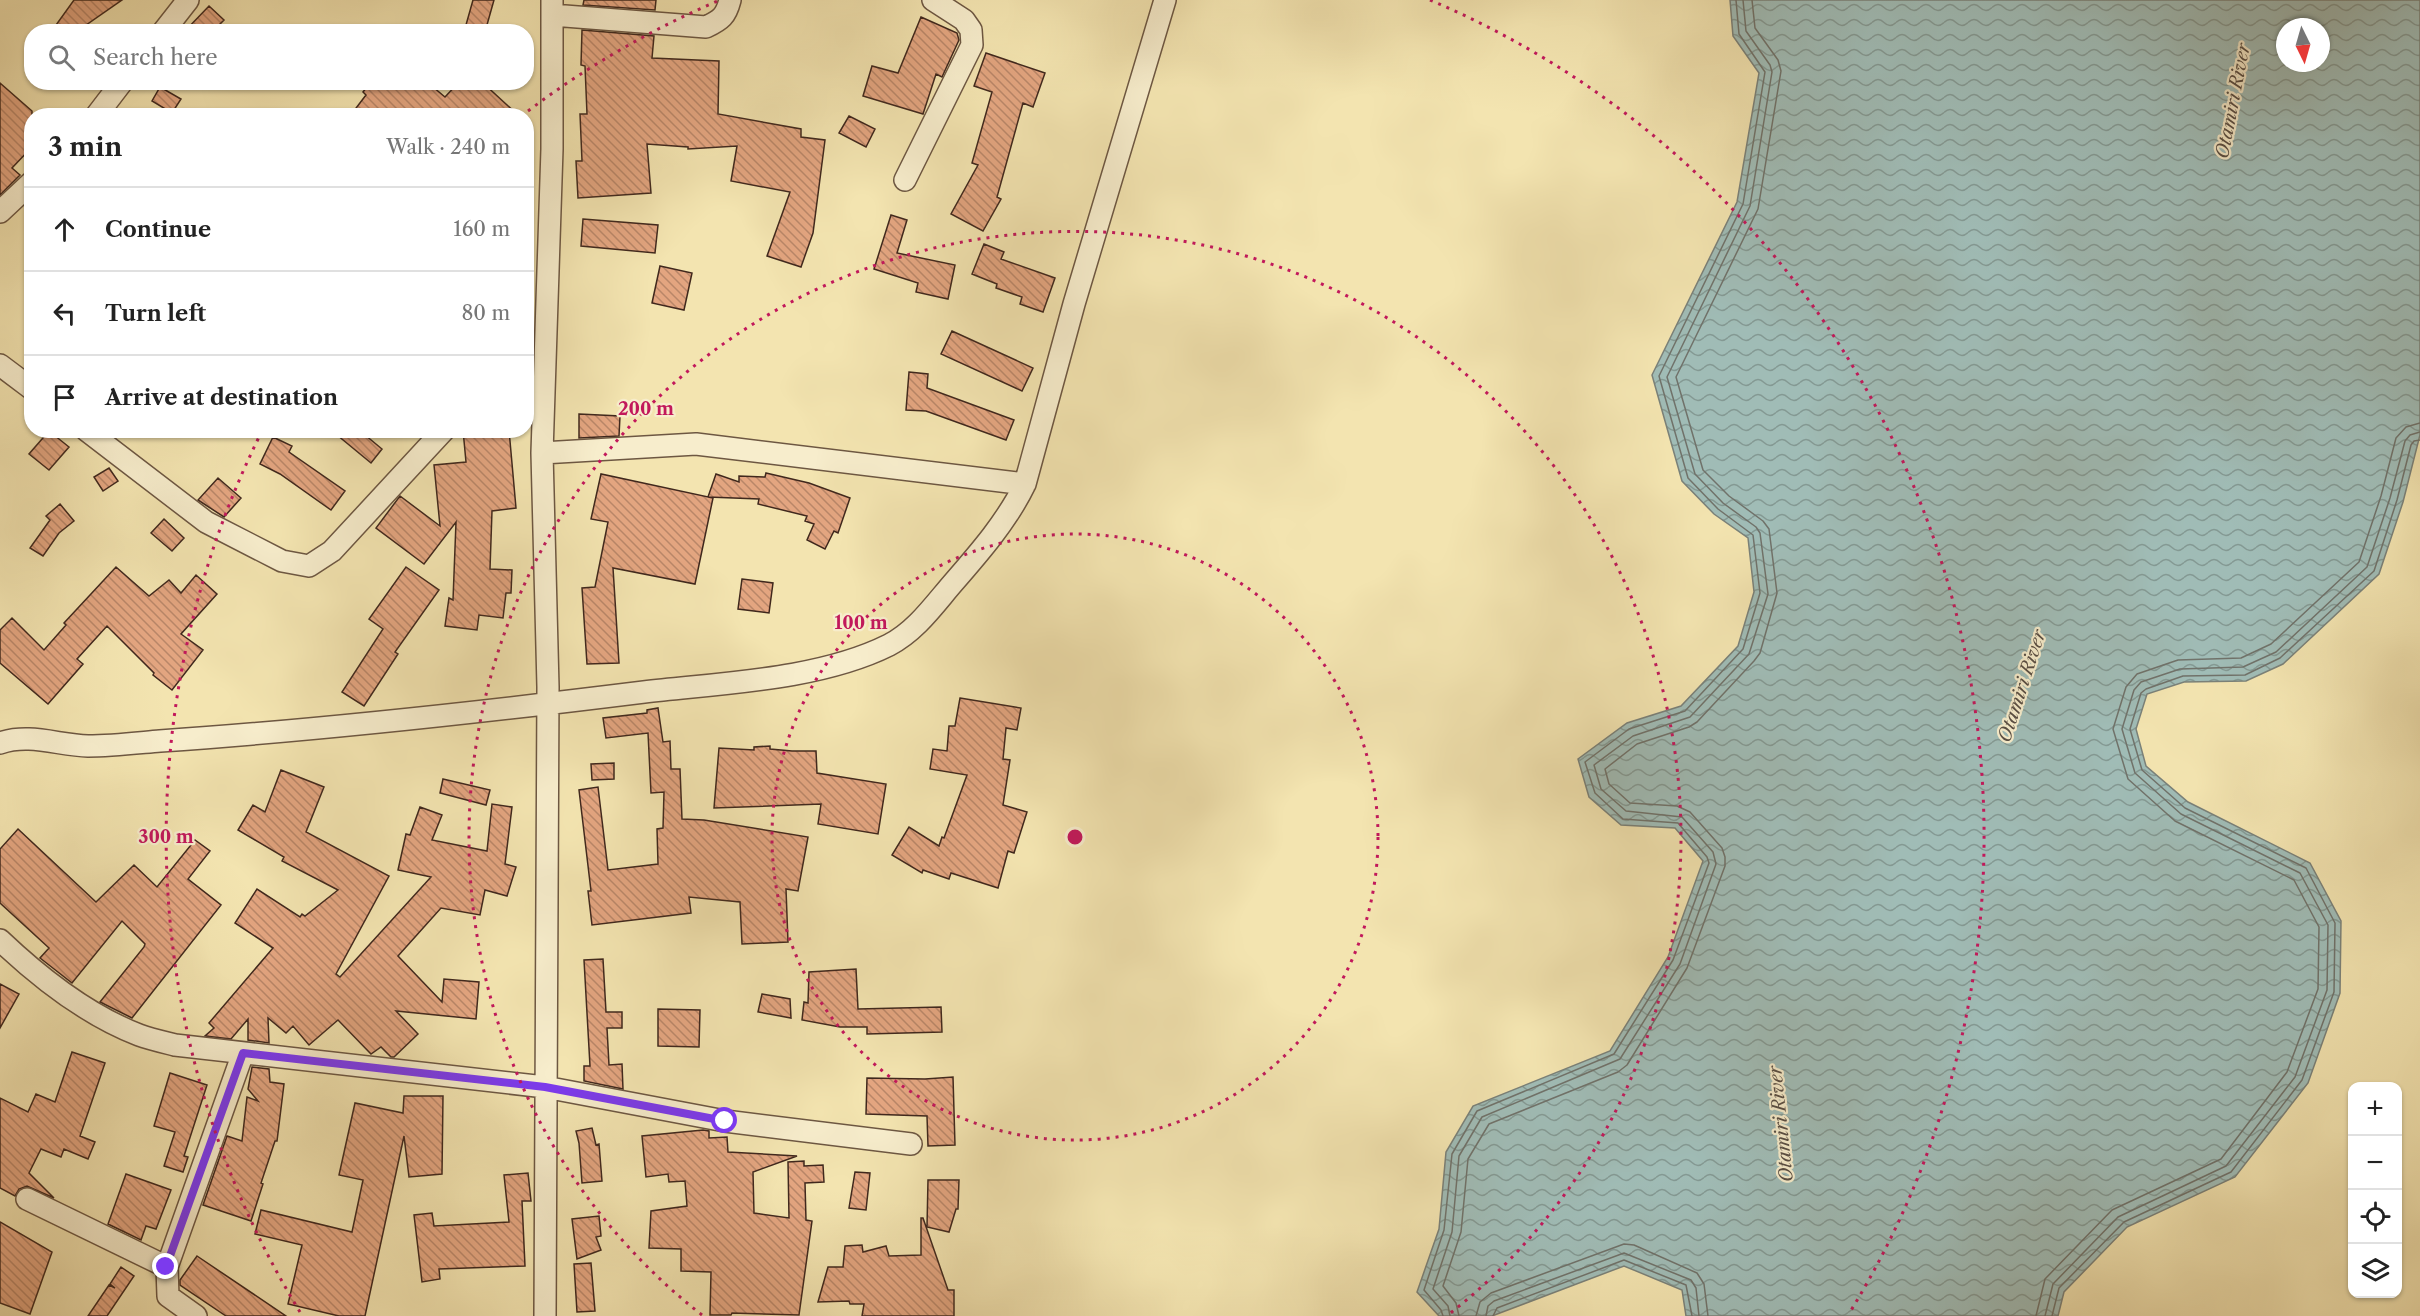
<!DOCTYPE html>
<html lang="en">
<head>
<meta charset="utf-8">
<style>
  body { margin:0; font-family:"Libre Caslon Text",serif; background:#f2f2f2; color:#222 }
  .controls { position:absolute; right:18px; bottom:18px; display:grid; overflow:hidden; border-radius:12px; box-shadow:0 2px 4px #0004 }
  .controls button { width:54px; height:54px; display:grid; place-items:center; padding:0; border:0; border-bottom:2px solid #e0e0e0; background:#fff; color:#222; font:30px sans-serif }
  .compass { position:absolute; left:2276px; top:18px; width:54px; height:54px; border-radius:50%; background:#fff; box-shadow:0 2px 4px #0004; rotate:175deg }
  .stop { position:absolute; width:18px; height:18px; margin:-14px; border:4px solid #7c3aed; border-radius:50%; background:#fff }
  .stop.end { background:#7c3aed; border-color:#fff; box-shadow:0 2px 6px #0008 }
  .list { margin:0; padding:0; list-style:none }
  h2 { display:flex; justify-content:space-between; align-items:center; height:78px; margin:0; padding:0 24px; font-size:26px }
  h2 small { font-size:20px; font-weight:400; color:#767676 }
  .list li { display:grid; grid-template-columns:39px 1fr auto; gap:18px; align-items:center; box-sizing:border-box; height:84px; padding:0 24px; border-top:2px solid #e0e0e0 }
  .list b { display:block; font-size:22px; white-space:nowrap }
  .list em { font-size:20px; font-style:normal; color:#767676 }
  .icon { flex:none; width:33px; height:33px; fill:none; stroke:currentColor; stroke-width:2; stroke-linecap:round; stroke-linejoin:round }
  .map { position:relative; flex:none; width:2420px; height:1316px; overflow:hidden }
  .search { position:absolute; background:#fff; box-shadow:0 2px 4px #0004; left:24px; top:24px; width:510px; height:66px; display:flex; align-items:center; gap:15px; box-sizing:border-box; padding:0 21px; border-radius:24px; color:#767676; font-size:22px }
  .panel { position:absolute; background:#fff; box-shadow:0 2px 4px #0004; left:24px; top:108px; width:510px; height:330px; border-radius:24px }
  .map>svg:first-child { display:block }
  .water { fill:url(#water-waves); stroke:#7a8179; stroke-width:1.5; fill-rule:evenodd }
  .lines { fill:none; stroke-linecap:round; stroke-linejoin:round }
  .shore { stroke:#70726a; stroke-width:1.5 }
  .building { fill:url(#building-back-hatch); stroke:#40281d; stroke-width:1.5 }
  .minor-casing { stroke:#6d5742; stroke-width:24 }
  .minor { stroke:#f7edcc; stroke-width:21 }
  .route { stroke:#7c3aed; stroke-width:8 }
  .ring { fill:none; stroke:#c2185b; stroke-width:3; stroke-dasharray:3 6 }
  .labels { text-anchor:middle; dominant-baseline:central; stroke-width:4.5; stroke-linejoin:round; paint-order:stroke }
  .water-label { font-size:18px; font-style:italic; fill:#584d43; stroke:#f7edcc }
  .centre { fill:#c2185b; stroke:#f7edcc; stroke-width:3 }
  .ring-label { font-size:18px; text-anchor:middle; font-weight:bold; fill:#c2185b; stroke:#f7edcc; stroke-width:4.5; stroke-linejoin:round; paint-order:stroke }
</style>
</head>
<body>
<div class="map">
<svg width="2420" height="1316" viewBox="0 0 2420 1316">
  <defs>
    <pattern id="water-waves" width="16" height="10" patternUnits="userSpaceOnUse" patternTransform="scale(1.5)"><rect width="16" height="10" fill="#a0bcb6"/><path d="M0 5q4-4 8 0t8 0" fill="none" stroke="#849993"/></pattern>
    <pattern id="building-back-hatch" width="6" height="6" patternUnits="userSpaceOnUse" patternTransform="scale(1.5)"><rect width="6" height="6" fill="#e3a580"/><path d="M-1 5l2 2M0 0l6 6M5-1l2 2" fill="none" stroke="#b98668"/></pattern>
  </defs>
  <rect width="100%" height="100%" fill="#f3e4b0"/>
  <filter id="stains"><feTurbulence type="fractalNoise" baseFrequency=".00333" numOctaves="4"/><feColorMatrix values="0 0 0 0 .2 0 0 0 0 .09 0 0 0 0 .02 0 0 0 .5 -.17"/></filter>
  <radialGradient id="worn" r=".72"><stop offset=".6" stop-color="#630" stop-opacity="0"/><stop offset="1" stop-color="#630" stop-opacity=".3"/></radialGradient>
  <path class="water" d="M1730,0H2420V435L2403,502L2379,574L2283,664L2246,681L2184,682L2147,694L2136,729L2146,766L2188,802L2310,863L2341,921L2340,993L2308,1083L2235,1177L2127,1227L2064,1292L2058,1316H1686L1682,1290L1624,1266L1492,1316H1439L1417,1292L1439,1229L1446,1152L1473,1106L1610,1051L1668,957L1703,861L1675,828L1621,825L1589,797L1578,759L1627,723L1681,706L1738,646L1754,592L1748,538L1714,514L1682,481L1652,375L1737,202L1759,73L1733,36ZM2285,27H2321V63H2285Z"/>
  <g class="lines">
    <path class="shore" d="M1443,1316L1441,1310L1424,1290L1444,1230L1452,1154L1477,1111L1614,1054L1673,960L1709,863L1707,857L1678,823L1623,819L1595,793L1585,762L1629,729L1685,711L1743,649L1760,593L1753,535L1718,509L1688,478L1659,376L1743,204L1765,72L1739,34L1736,0
      M1450,1316L1448,1306L1433,1289L1452,1232L1459,1156L1482,1117L1620,1059L1680,964L1716,864L1713,852L1682,817L1626,811L1601,789L1594,765L1633,736L1690,717L1749,654L1768,594L1760,533L1756,527L1723,503L1695,474L1667,377L1750,206L1772,72L1770,65L1746,31L1743,0
      M1459,1316L1456,1303L1443,1286L1461,1232L1468,1159L1489,1124L1618,1072L1627,1065L1687,968L1725,866V857L1722,848L1690,812L1677,806L1630,803L1609,784L1605,769L1637,744L1689,727L1697,722L1754,661L1760,653L1777,593L1769,529L1763,521L1729,496L1703,470L1676,377L1758,209L1781,71L1778,60L1755,28L1752,0
      M1476,1316L1480,1302L1491,1293L1624,1244L1634,1245L1697,1273L1704,1284L1708,1316
      M1486,1316L1488,1306L1494,1301L1624,1253L1691,1280L1696,1288L1699,1316
      M1493,1316L1497,1308L1624,1260L1686,1285L1692,1316
      M2036,1316L2045,1279L2112,1210L2221,1159L2287,1072L2318,989L2319,927L2294,880L2175,821L2128,779L2113,729L2126,687L2137,674L2178,660L2241,658L2271,644L2359,562L2381,496L2396,438L2406,427L2420,423
      M2045,1316L2053,1284L2118,1217L2226,1166L2295,1077L2327,990L2328,925L2300,873L2181,814L2135,773L2122,729L2134,690L2141,682L2180,669L2243,667L2276,652L2367,567L2390,498L2405,441L2410,435L2420,432
      M2052,1316L2059,1288L2124,1222L2231,1172L2302,1080L2334,992L2335,923L2306,868L2185,808L2142,770L2130,729L2141,693L2146,689L2183,676L2245,675L2280,658L2374,571L2397,500L2411,445L2414,441L2420,440"/>
  </g>
  <path class="building" d="M74,0H122L76,32H51Z
    M473,0H494L485,32H464Z
    M584,0H656L655,10L583,5Z
    M209,6L224,20L212,32H184Z
    M921,17L957,33L959,40L942,77L936,74L923,114L863,96L872,66L898,73Z
    M582,30L654,36L652,58L719,61L718,114L801,129V137L825,140L813,233L801,267L767,256L790,192L731,181L737,146L688,149V147L647,144L651,193L578,198L576,161H582L580,114H587L585,66L581,65Z
    M986,53L1045,73L1033,107L1023,103L997,197L1001,199L983,231L951,214L978,165L972,163L992,92L974,86Z
    M371,82H427L445,97L459,82H482L519,116H350L366,95L363,92Z
    M0,83L32,111V147L12,168L20,175L0,195Z
    M160,87L181,99L172,113L152,101Z
    M849,116L875,129L866,147L839,133Z
    M891,215L907,220L897,253L955,265L948,299L916,292L918,283L874,269Z
    M583,219L658,225L655,253L581,246Z
    M984,244L1004,252L1001,259L1055,278L1043,312L1020,304L1022,297L996,288L997,284L972,274Z
    M660,266L692,273L684,310L652,303Z
    M952,331L1033,368L1022,391L941,354Z
    M909,372L928,374L927,388L1014,420L1006,440L926,411L906,410Z
    M579,414L620,416L619,436L579,438Z
    M331,430H359L382,449L371,463Z
    M463,430H509L516,508L492,511L490,569L512,570L511,593H506L503,618L479,615L477,630L445,626L449,598L453,600L456,522L424,564L376,528L400,496L440,526L434,465L466,462Z
    M49,431L69,447L49,470L29,454Z
    M273,437L292,446L289,452L345,491L331,510L280,474L260,464Z
    M109,468L118,481L103,491L94,477Z
    M766,473L809,483L850,498L838,533L834,531L825,549L807,540L814,524L805,521L807,516L758,504L759,499L708,497L713,498L695,584L613,568L619,663L587,664L582,588L595,587L608,522L591,519L601,474L708,497L716,474L739,482V476L765,477Z
    M218,478L241,498L224,517L198,500Z
    M60,504L74,521L59,533L43,556L30,548L50,520L46,516Z
    M164,519L184,538L172,551L151,533Z
    M116,567L149,596L169,580L181,593L196,575L217,594L181,634L203,650L172,690L153,675L154,673L107,626L77,659L83,664L48,704L0,663V630L12,618L44,650L66,625L64,623Z
    M406,567L439,590L395,652L398,654L364,706L342,692L383,629L369,619Z
    M742,579L773,583L769,613L738,609Z
    M960,698L1021,708L1017,730L1006,728L1003,759L1010,760L1003,805L1027,812L1014,853L1008,851L998,888L951,873L949,879L923,870L922,873L892,855L909,827L939,846L942,837L944,838L967,775L930,769L933,749L947,751L949,726H955Z
    M658,708L663,742L670,741L671,769H680L682,819L704,820L808,837L798,891L786,889L788,942L742,944L740,902L689,897L691,913L592,925L588,891H591L579,790L598,787L608,870L658,864L657,829L663,828L664,792L651,793L648,733L606,738L603,718L647,713V710Z
    M770,746V749L792,751H816L817,773L886,784L878,834L818,824L821,804L714,808L719,748L754,750V747Z
    M614,763V779L592,780L591,764Z
    M281,770L324,787L306,832L389,876L336,974L340,977L431,877L398,870L406,834L410,835L420,807L442,815L432,840L487,851L492,804L512,807L505,864L516,867L507,896L485,890L480,915L441,908L398,956L442,1002L444,979L479,982L476,1019L396,1011L418,1034L394,1057H391L381,1047L371,1054L338,1020L309,1045L293,1026L286,1033L268,1018L269,1043L248,1040V1019L231,1039L205,1036L214,1028L209,1023L273,948L235,923L257,889L300,917L302,914L305,916L338,890L282,861L284,857L238,830L253,805L265,812Z
    M443,779L490,790L486,805L440,793Z
    M18,829L96,902L134,865L157,887L195,840L210,851L188,879L221,905L132,1018L100,1002L144,947L145,944L122,921L72,983L40,958L49,948L0,903V849Z
    M603,959L606,1012H622V1028H607L609,1065L622,1064L623,1089L584,1081V1066H590L584,960Z
    M856,969L858,1009L941,1007L942,1032L867,1034V1027H840L802,1020L804,1002L808,1003L809,972Z
    M0,984L19,994L0,1028Z
    M762,994L790,999L791,1018L758,1012Z
    M658,1009L700,1010L699,1047L658,1046Z
    M72,1052L105,1063L80,1136L95,1142L88,1159L64,1149L61,1157L41,1149L29,1173L54,1198L27,1186L19,1189L15,1196L0,1188V1098L28,1112L36,1094L55,1102Z
    M252,1067L269,1069L270,1082L284,1084L277,1141H275L261,1183L263,1184L251,1221L203,1205L227,1136L242,1141L247,1097L258,1101L248,1089Z
    M170,1073L207,1085L184,1156L188,1157L183,1172L164,1166L175,1132L154,1126Z
    M953,1077L955,1145L928,1146L927,1116L866,1114L867,1078L925,1079Z
    M404,1096H443L442,1174L409,1177L404,1136L365,1316H339L288,1304L302,1245L255,1234L261,1210L352,1232L363,1180L339,1175L355,1103L403,1113Z
    M592,1128L596,1145L599,1144L602,1181L582,1183L579,1143L576,1131Z
    M703,1130L709,1131V1138L727,1137L728,1152L797,1156L753,1172L754,1213L789,1218L788,1162L804,1161V1166L823,1165L824,1182L805,1183L806,1220L812,1221L799,1315L732,1313L731,1315H710L711,1272L681,1271V1249L649,1248L651,1211L687,1206L685,1181L669,1182L668,1174L646,1177L642,1136Z
    M855,1172L870,1173L866,1210L849,1208Z
    M528,1173L531,1201H522L525,1266L439,1269L440,1279L422,1282L414,1215L432,1213L434,1226L509,1222L504,1175Z
    M126,1174L171,1190L156,1229L146,1226L141,1240L108,1224Z
    M928,1180H959L958,1209H956L949,1232L927,1227Z
    M599,1216L601,1236L596,1237L601,1250L577,1259L572,1219Z
    M921,1218H923L948,1290H954V1316H862L864,1304H850L849,1301L818,1302L828,1267H843L845,1246L862,1245L863,1252L886,1246L889,1256L921,1255Z
    M0,1222L52,1252L30,1314L0,1303Z
    M197,1256L286,1316H226L180,1285V1280Z
    M591,1263L595,1311L577,1312L574,1264Z
    M121,1267L134,1276L107,1316H88L109,1285L115,1288L110,1284Z"/>
  <g class="lines">
    <defs>
      <path id="minor" d="M552,15L706,27C721,20 726,16 730,0
        M163,32L188,0
        M96,116L122,82
        M905,180L972,45L971,30L964,20L933,0
        M0,212L32,182
        M0,365L32,389
        M86,430L206,522L282,561L309,566L332,551L444,430
        M542,453L696,444L1025,484
        M0,743C29,733 58,745 88,746C112,746 137,743 160,741C322,730 483,712 644,692C721,683 819,680 889,645C916,631 934,605 953,583C980,552 1007,521 1025,484L1074,304L1165,0
        M0,940C40,978 87,1015 139,1035C150,1039 163,1042 175,1045L545,1087L725,1121L911,1144
        M27,1199L167,1267
        M196,1316L168,1296L167,1267L243,1053
        M545,1316L548,687L542,453L552,149V0"/>
    </defs>
    <use href="#minor" class="minor-casing"/>
    <use href="#minor" class="minor"/>
  </g>
  <g class="lines">
    <path class="route" d="M166,1267L243,1053L545,1087L725,1121"/>
  </g>
  <g class="ring">
    <circle cx="1075" cy="837" r="303"/>
    <path d="M702 1315A606 606 0 1 1 1448 1315"/>
    <path d="M300 1312A909 909 0 0 1 262 431M528 111A909 909 0 0 1 720 0M1430 0A909 909 0 0 1 1850 1312"/>
  </g>
  <g class="labels">
    <g class="water-label">
      <text transform="translate(2233 101) rotate(-79)">Otamiri River</text>
      <text transform="translate(2022 686) rotate(-72)">Otamiri River</text>
      <text transform="translate(1781 1124) rotate(-96)">Otamiri River</text>
    </g>
  </g>
  <circle cx="1075" cy="837" r="9" class="centre"/>
  <g class="ring-label">
    <text x="646" y="415">200 m</text>
    <text x="861" y="629">100 m</text>
    <text x="166" y="843">300 m</text>
  </g>
  <rect width="100%" height="100%" filter="url(#stains)"/>
  <rect width="100%" height="100%" fill="url(#worn)"/>
</svg>
<div class="controls">
<button>+</button>
<button>−</button>
<button><svg class="icon" aria-label="locate" viewBox="0 0 24 24"><circle cx="12" cy="12" r="6"/><path d="M12 2v4M12 18v4M2 12h4M18 12h4"/></svg></button>
<button><svg class="icon" aria-label="layers" viewBox="0 0 24 24"><path d="M12 4l9 5-9 5-9-5zM3 14l9 5 9-5"/></svg></button>
</div>
<svg class="compass" viewBox="-18 -18 36 36"><path d="M0-13l5 13h-10z" fill="#e53935"/><path d="M0 13l5-13h-10z" fill="#767676"/></svg>
<div class="stop" style="left:725px;top:1121px"></div>
<div class="stop end" style="left:166px;top:1267px"></div>
<div class="search"><svg class="icon" aria-label="search" viewBox="0 0 24 24"><circle cx="10" cy="10" r="6"/><path d="M15 15l6 6"/></svg>Search here</div>
<section class="panel">
<h2>3 min<small>Walk · 240 m</small></h2>
<ul class="list">
<li><svg class="icon" aria-label="ahead" viewBox="0 0 24 24"><path d="M12 20V5M6 11l6-6 6 6"/></svg><div><b>Continue</b></div><em>160 m</em></li>
<li><svg class="icon" aria-label="left" viewBox="0 0 24 24"><path d="M17 20v-9H6M10 6l-5 5 5 5"/></svg><div><b>Turn left</b></div><em>80 m</em></li>
<li><svg class="icon" aria-label="arrive" viewBox="0 0 24 24"><path d="M6 21V4h12l-3 4 3 4H6"/></svg><div><b>Arrive at destination</b></div></li>
</ul>
</section>
</div>
</body>
</html>
